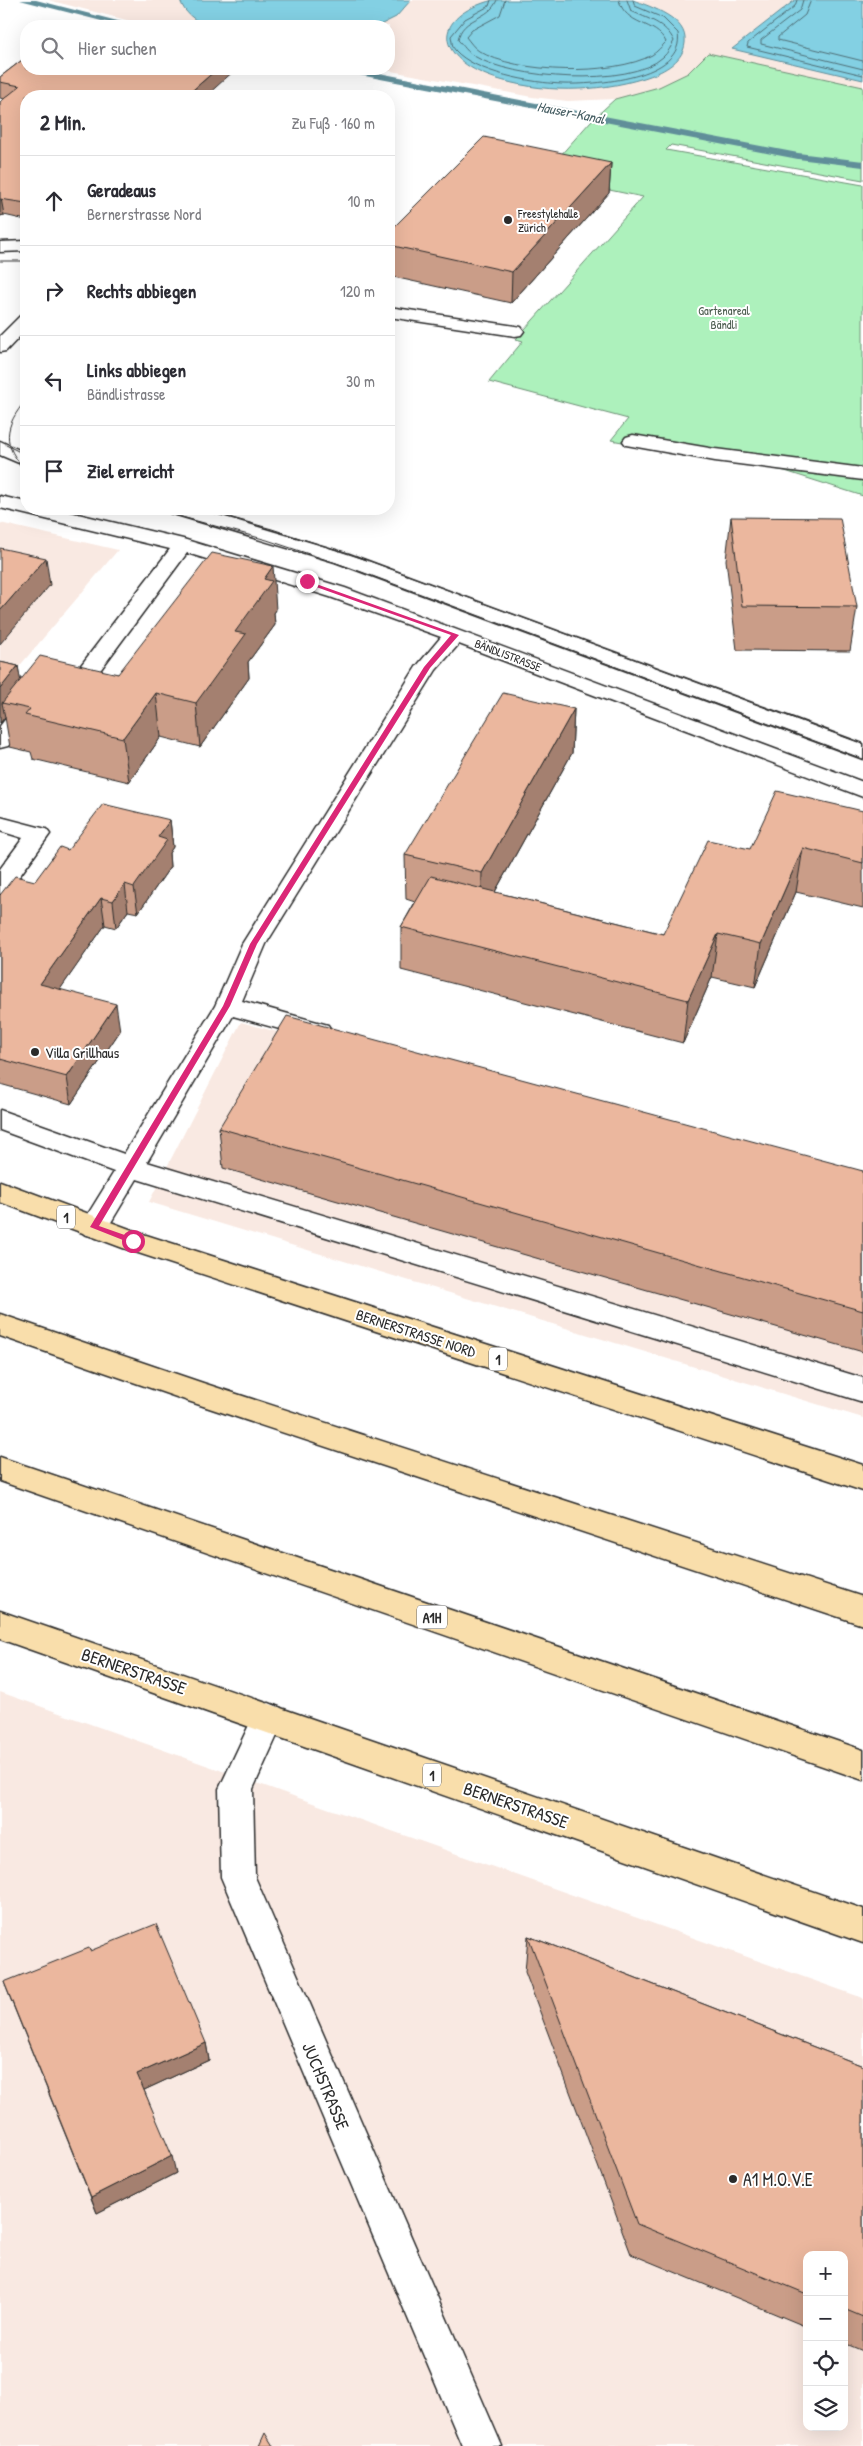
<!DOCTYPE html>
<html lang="de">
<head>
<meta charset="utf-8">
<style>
  body { margin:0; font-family:"Patrick Hand",sans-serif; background:#f7f7f7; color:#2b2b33 }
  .controls { position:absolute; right:15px; bottom:15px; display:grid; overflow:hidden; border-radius:10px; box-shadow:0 5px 20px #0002 }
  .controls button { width:45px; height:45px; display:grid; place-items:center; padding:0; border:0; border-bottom:1px solid #e1e1e2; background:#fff; color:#2b2b33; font:25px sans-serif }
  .stop { position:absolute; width:15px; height:15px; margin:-11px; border:4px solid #db2777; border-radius:50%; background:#fff }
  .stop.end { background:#db2777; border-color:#fff; box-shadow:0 1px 5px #0008 }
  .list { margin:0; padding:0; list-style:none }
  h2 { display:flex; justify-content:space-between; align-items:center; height:65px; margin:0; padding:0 20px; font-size:21px }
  h2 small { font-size:16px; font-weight:400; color:#7c7c81 }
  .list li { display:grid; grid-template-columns:32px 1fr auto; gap:15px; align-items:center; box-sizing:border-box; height:90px; padding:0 20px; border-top:1px solid #e1e1e2 }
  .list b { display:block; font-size:19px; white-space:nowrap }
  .list p { margin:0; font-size:16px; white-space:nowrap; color:#7c7c81 }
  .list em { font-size:16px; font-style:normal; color:#7c7c81 }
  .icon { flex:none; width:28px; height:28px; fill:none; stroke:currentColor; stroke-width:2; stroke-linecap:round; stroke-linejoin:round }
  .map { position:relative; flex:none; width:863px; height:2446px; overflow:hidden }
  .search { position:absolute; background:#fff; box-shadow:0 5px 20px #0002; left:20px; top:20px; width:375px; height:55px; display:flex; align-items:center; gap:12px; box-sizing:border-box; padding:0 18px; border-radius:20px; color:#7c7c81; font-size:19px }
  .panel { position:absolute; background:#fff; box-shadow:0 5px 20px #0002; left:20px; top:90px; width:375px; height:425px; border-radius:20px }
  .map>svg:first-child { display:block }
  .built { fill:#f9e9e2; fill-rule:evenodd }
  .green { fill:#adf1bc; stroke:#6c8e74 }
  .water { fill:#83d0e3; stroke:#608e99 }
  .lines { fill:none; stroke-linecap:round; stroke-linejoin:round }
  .shore { stroke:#4e6d75; stroke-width:1 }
  .stream { fill:#608e99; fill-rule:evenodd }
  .minor-casing { stroke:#2b2b2b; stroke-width:3 }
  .major-casing { stroke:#2b2b2b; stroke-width:3 }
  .highway-casing { stroke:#2b2b2b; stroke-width:3 }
  .minor { fill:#fff; fill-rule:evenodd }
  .major { fill:#f9deab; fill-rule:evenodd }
  .highway { fill:#f9deab; fill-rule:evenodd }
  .tram { stroke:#2b2b2b; stroke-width:1 }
  .wall { fill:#ca9d88; stroke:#2b2b2b }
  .shaded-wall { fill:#a4806f; stroke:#2b2b2b }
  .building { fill:#ebb79e; stroke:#2b2b2b }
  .route { fill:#db2777 }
  .poi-dot { fill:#2b2b2b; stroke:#fff; stroke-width:2 }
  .labels { text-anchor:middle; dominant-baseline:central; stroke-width:4; stroke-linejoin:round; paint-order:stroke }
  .far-poi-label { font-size:12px; fill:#2b2b2b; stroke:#fff; text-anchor:start }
  .far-park-label { font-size:12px; fill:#4c5c4f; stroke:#fff }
  .far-street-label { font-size:12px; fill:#2b2b2b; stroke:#fff }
  .far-water-label { font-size:14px; font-style:italic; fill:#455d62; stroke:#fff }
  .shield { fill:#fff; stroke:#6b6b6b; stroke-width:1 }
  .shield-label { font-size:14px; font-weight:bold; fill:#2b2b2b }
  .poi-label { font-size:15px; fill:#2b2b2b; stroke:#fff; text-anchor:start }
  .street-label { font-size:15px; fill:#2b2b2b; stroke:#fff }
  .near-street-label { font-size:18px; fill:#2b2b2b; stroke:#fff }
  .near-poi-label { font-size:18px; fill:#2b2b2b; stroke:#fff; text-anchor:start }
</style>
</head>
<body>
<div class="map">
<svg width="863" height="2446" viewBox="0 0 863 2446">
  <rect width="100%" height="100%" fill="#fff"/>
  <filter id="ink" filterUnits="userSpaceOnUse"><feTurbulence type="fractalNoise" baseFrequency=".02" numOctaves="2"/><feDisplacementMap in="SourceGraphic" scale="10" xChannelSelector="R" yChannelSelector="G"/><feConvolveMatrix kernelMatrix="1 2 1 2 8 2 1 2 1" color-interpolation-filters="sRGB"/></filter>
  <g filter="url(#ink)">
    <path class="built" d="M48,0H863V87L708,53L688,73L659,87L615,99L568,101L532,97L380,69H389V26H150Z
      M0,523L118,550L0,689Z
      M241,1022L863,1190V1418L149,1202Z
      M0,1692L863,1998V2446H0ZM807,2255H844V2427H807Z"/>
    <path class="green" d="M708,53L863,87V180L671,145L666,150L863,185V496L785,471L611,440L628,419L489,382L523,341L516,339L643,197L542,176L591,121L615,99L659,87L688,73Z"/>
    <path class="water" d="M180,0H411L396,17L378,26H208C195,21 184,13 180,0Z
      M493,0H633C651,7 688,18 685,43C683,63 660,73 644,78C596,93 541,93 494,78C435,58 430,17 493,0Z
      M795,0H863V80L732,49Z"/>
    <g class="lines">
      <path class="shore" d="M491,0L489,6L465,19L451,36C452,41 452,47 455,50C475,73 533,83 563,84C593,85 686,79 678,33L663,18L635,6L633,0
        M497,0C489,21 462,16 458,40C463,45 468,53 474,56C511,79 630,88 663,57C668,53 671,46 674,41C666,23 648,19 631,11L627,0
        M505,0L500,15L472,30L466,37C470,42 474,48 479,51C516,74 614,76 652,55C657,52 662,46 666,42C656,21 625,26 619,0
        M797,0L795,6L748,43L747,47L863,75
        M803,0L800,10L761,40V44L863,69
        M811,0L805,15L778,37V40L863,61"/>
      <path class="stream" d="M20,0H36L137,26H121Z
        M339,69H358L798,153L863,161V167L798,159L344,72Z"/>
      <defs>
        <path id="minor" d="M26,241V251L0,252V242Z
          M389,307L515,326L521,327L524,331L521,335L515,336L389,317Z
          M26,315V330L6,351L0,352V336L20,316Z
          M633,435L715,449L863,468V480L715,461L626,445L623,441L626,437Z
          M0,441L26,453V466L0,455Z
          M0,496L26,502V509H57L183,539L345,588L863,782V797L459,644L436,670L266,944L242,1001L328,1025L332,1031L328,1037L319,1040L233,1016L147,1162L863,1378V1402L137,1179L104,1234L94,1237L84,1234L80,1227L114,1172L0,1130V1110L124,1154L215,1006L242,944L416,667L441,637L330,597L187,553L87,688L62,691L54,689L51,684L54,679L72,677L170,549L0,508Z
          M167,509H198L349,554L863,744V759L335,562L170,513Z
          M30,696L38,698L41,703L8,746L0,748V726L22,698Z
          M0,817L46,829L50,834L8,892L0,894V869L23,838L0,831Z
          M269,1703L281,1708L285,1718L253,1789L255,1877L502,2446H462L221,1877L219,1789L257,1708Z"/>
        <path id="major" d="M0,1181L143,1234L863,1465V1491L123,1248L0,1202Z
          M0,1611L863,1909V1943L0,1639Z"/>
        <path id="highway" d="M0,1314L203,1383L863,1597V1625L188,1401L0,1336Z
          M0,1457L863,1750V1780L0,1481Z"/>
      </defs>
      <use href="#minor" class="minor-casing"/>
      <use href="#major" class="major-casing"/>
      <use href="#highway" class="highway-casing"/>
      <use href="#minor" class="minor"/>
      <use href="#major" class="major"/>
      <use href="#highway" class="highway"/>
      <path class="tram" d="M0,261H26
        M26,400C4,426 1,445 26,470
        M6,445L26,455
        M152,509L267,540L351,568L863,759
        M200,509L272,529L364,559L863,744"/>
    </g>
    <path class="wall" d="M26,57V220L4,215L0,216V102L4,99L0,98V77Z
      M611,163L609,193L511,303L389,276V232Z
      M731,517L857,607L850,651L737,650L726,560Z
      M276,610L274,613L275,625L248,662L249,678L200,747L161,737L129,782L33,759L31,752L10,747L5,717L0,723V662L18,666L20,680L118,674Z
      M574,709L572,753L495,892L663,934L750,849L863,811V908L796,892L755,987L712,977L683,1043L401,970V927L415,902L406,899L405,855Z
      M170,820L173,847L169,853L170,867L138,913L128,911L116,928L105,925L60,989L120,1031L71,1104L0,1084V895L35,881L68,850Z
      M219,1128L863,1171V1352L223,1168Z
      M528,1936L863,2066V2351L844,2343V2255H807V2327L631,2254L525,1972Z
      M4,1982L206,2043L209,2060L144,2090L176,2173L97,2213L11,2000Z"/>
    <path class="shaded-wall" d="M217,69H236L206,96H186Z
      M611,163L609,193L511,303L512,272Z
      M1,198L4,215L0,216V199Z
      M46,558L50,585L0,644V611Z
      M273,566L276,610L274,613L275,625L248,662L249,678L200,747L196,703L264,579Z
      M18,666L23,694L2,703L5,717L0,723V689Z
      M156,693L161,737L129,782L123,738Z
      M574,709L572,753L481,917L482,873Z
      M170,820L173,847L169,853L170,867L138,913L134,887L158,837Z
      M803,848L796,892L755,987L761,944Z
      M125,884L128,911L116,928L113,901Z
      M101,898L105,925L45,1011L40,984Z
      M718,934L712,977L683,1043L688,1000Z
      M116,1004L120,1031L71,1104L67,1077Z
      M206,2043L209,2060L142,2091L137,2074Z
      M172,2156L176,2173L97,2213L91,2197Z"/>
    <path class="building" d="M72,23L90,26H68Z
      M26,57V69H217L186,96H26V203L0,199V102L20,86L0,82V77Z
      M484,137L611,163L512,272L389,245V232Z
      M731,517L840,518L857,607L742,606Z
      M0,548L46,558L0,611Z
      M212,553L273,566L264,579L272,581L235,632L246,634L196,703L156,693L123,738L25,715L30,709L2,703L40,656L118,674Z
      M0,662L18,666L0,689Z
      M503,693L574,709L482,873L405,855Z
      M777,791L863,811V863L803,848L761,944L718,934L688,1000L401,927L431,876L663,934L708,840L750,849Z
      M103,804L170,820L158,837L167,840L134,887L125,884L113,901L101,898L40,984L116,1004L67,1077L0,1059V895L15,876L35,881L60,847L68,850Z
      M287,1016L863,1171V1311L219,1128Z
      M156,1924L206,2043L137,2074L172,2156L91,2197L4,1982L89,1948L90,1951Z
      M528,1936L863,2066V2317L844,2309V2255H807V2294L637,2224Z
      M265,2433L273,2446H259Z"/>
  </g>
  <path class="route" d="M305,580L459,635L430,668L257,944L230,1006L99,1226L136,1239L137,1241L133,1244L90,1227L223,1006L250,944L424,667L451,635L305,583Z"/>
  <g class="poi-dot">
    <circle cx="508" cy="220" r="5"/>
    <circle cx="35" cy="1052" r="5"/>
    <circle cx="733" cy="2179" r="5"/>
  </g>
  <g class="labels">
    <g class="far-poi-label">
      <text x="518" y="213">Freestylehalle<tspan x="518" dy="14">Zürich</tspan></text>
    </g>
    <g class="far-park-label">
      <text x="724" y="310">Gartenareal<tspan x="724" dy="14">Bändli</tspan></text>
    </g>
    <g class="far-street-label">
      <text transform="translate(508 655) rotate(21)">BÄNDLISTRASSE</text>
    </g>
    <g class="far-water-label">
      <text transform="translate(571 112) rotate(11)">Hauser-Kanal</text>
    </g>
    <g class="shield">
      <rect x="57" y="1205.5" width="18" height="23" rx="4"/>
      <rect x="489" y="1347.5" width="18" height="23" rx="4"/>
      <rect x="417" y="1605.5" width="30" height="23" rx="4"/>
      <rect x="423" y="1763.5" width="18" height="23" rx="4"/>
    </g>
    <g class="shield-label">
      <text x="66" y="1217">1</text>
      <text x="498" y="1359">1</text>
      <text x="432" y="1617">A1H</text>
      <text x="432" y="1775">1</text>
    </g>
    <g class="poi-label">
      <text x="45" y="1052">Villa Grillhaus</text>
    </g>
    <g class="street-label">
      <text transform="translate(416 1333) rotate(18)">BERNERSTRASSE NORD</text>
    </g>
    <g class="near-street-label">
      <text transform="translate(134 1671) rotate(19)">BERNERSTRASSE</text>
      <text transform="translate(516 1805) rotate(19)">BERNERSTRASSE</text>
      <text transform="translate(326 2086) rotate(67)">JUCHSTRASSE</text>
    </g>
    <g class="near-poi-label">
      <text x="743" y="2179">A1 M.O.V.E</text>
    </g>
  </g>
</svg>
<div class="controls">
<button>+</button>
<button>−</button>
<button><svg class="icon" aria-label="locate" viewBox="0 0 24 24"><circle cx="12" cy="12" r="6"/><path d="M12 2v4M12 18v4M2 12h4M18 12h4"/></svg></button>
<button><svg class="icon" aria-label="layers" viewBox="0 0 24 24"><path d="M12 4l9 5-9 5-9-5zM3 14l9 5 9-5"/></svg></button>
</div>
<div class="stop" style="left:133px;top:1241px"></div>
<div class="stop end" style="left:307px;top:581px"></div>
<div class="search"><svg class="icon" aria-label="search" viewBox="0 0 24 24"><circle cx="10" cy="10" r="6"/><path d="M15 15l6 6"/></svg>Hier suchen</div>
<section class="panel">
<h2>2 Min.<small>Zu Fuß · 160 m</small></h2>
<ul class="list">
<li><svg class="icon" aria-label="ahead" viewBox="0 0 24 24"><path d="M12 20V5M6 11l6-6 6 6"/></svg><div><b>Geradeaus</b><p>Bernerstrasse Nord</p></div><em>10 m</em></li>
<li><svg class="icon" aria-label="right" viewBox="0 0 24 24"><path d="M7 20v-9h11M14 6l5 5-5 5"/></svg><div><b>Rechts abbiegen</b></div><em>120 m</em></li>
<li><svg class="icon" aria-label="left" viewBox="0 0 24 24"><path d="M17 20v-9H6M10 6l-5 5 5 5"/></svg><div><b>Links abbiegen</b><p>Bändlistrasse</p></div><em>30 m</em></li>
<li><svg class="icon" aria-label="arrive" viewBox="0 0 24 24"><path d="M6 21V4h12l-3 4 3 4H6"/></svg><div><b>Ziel erreicht</b></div></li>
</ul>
</section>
</div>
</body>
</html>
